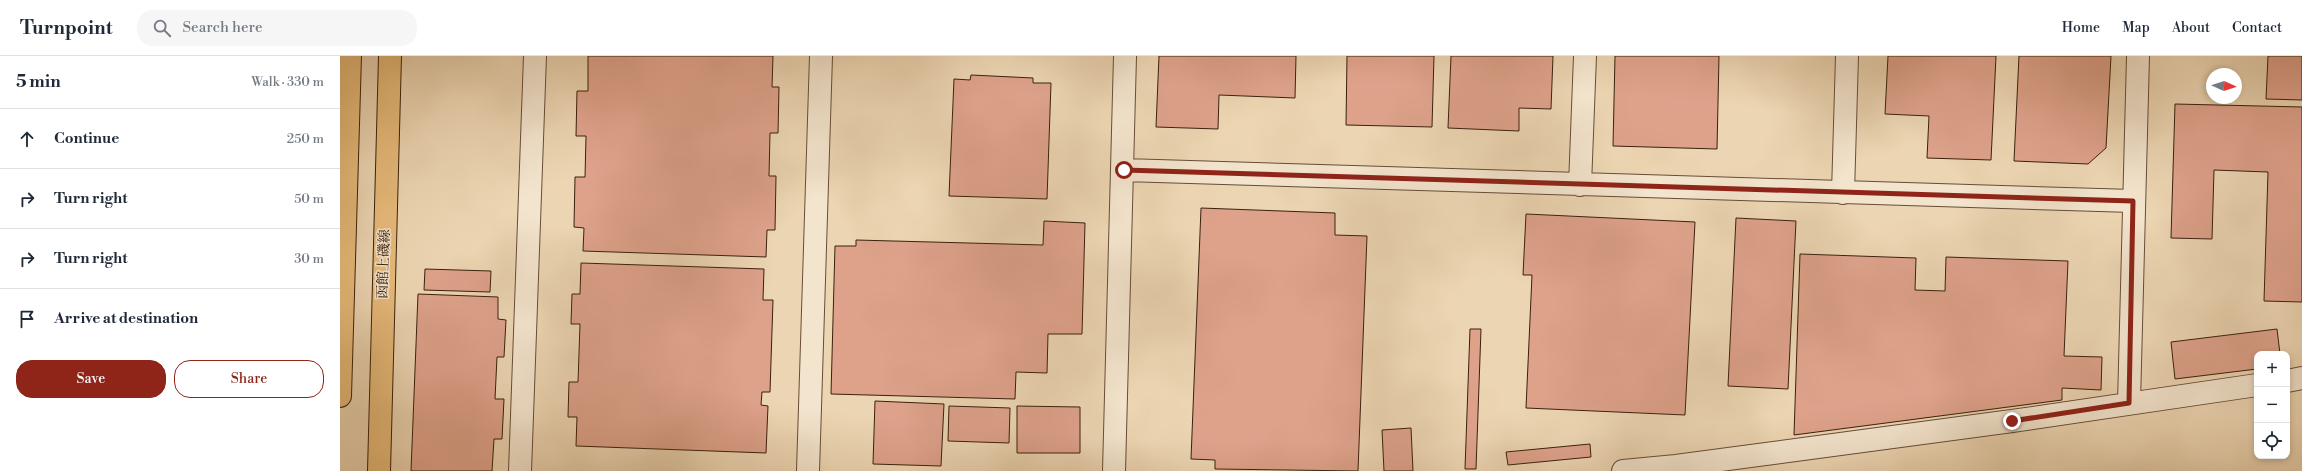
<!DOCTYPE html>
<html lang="en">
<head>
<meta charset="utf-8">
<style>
  body { margin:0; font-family:"Libre Bodoni","Noto Serif JP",serif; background:#f6f6f7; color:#1f2937 }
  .controls { position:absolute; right:12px; bottom:12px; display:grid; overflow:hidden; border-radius:8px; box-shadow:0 2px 6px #0003 }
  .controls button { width:36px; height:36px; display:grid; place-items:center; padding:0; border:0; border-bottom:1px solid #e0e1e3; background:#fff; color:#1f2937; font:20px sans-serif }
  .compass { position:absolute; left:1866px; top:12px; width:36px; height:36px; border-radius:50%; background:#fff; box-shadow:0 2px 6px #0003; rotate:93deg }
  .stop { position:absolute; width:12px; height:12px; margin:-9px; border:3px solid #8f2418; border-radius:50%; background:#fff }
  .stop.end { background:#8f2418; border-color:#fff; box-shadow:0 1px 4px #0008 }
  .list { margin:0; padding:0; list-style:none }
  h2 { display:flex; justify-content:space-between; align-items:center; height:52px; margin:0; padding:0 16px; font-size:17px }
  h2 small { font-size:13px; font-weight:400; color:#747a83 }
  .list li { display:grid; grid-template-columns:26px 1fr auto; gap:12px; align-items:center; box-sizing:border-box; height:60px; padding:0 16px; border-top:1px solid #e0e1e3 }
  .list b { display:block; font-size:15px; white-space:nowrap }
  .list em { font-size:13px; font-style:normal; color:#747a83 }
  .actions { display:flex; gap:8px; padding:12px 16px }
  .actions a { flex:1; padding:9px 0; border:1px solid #8f2418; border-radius:16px; text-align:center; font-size:14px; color:#8f2418 }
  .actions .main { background:#8f2418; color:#fff }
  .icon { flex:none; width:22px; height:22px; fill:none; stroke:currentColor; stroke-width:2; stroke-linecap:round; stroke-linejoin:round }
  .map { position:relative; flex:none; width:1962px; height:415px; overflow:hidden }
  header { display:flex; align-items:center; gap:24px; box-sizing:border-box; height:56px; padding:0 20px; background:#fff; border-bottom:1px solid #e0e1e3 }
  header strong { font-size:19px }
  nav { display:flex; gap:22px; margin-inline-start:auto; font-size:14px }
  .search { width:280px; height:36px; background:#f6f6f7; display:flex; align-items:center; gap:10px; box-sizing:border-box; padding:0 14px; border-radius:16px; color:#747a83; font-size:15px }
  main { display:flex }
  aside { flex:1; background:#fff }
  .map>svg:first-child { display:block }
  .building { fill:#dea28b; stroke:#3b200c }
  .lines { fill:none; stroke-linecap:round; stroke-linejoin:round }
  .minor-casing { stroke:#674d36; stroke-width:24 }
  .major-casing { stroke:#3b200c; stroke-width:24 }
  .minor { stroke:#f3e4cd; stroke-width:22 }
  .major { stroke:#e6ba79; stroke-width:22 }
  .route { stroke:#8f2418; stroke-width:5 }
  .labels { text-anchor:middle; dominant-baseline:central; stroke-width:3; stroke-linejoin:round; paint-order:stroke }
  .street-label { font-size:14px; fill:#3b200c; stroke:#f3e4cd }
</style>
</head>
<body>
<header>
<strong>Turnpoint</strong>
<div class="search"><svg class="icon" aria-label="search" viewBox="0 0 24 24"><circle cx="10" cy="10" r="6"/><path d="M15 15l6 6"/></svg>Search here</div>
<nav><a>Home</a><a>Map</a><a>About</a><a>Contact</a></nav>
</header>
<main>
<aside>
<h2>5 min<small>Walk · 330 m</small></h2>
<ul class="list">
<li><svg class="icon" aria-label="ahead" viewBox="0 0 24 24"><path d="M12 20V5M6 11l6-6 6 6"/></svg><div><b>Continue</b></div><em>250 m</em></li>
<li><svg class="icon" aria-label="right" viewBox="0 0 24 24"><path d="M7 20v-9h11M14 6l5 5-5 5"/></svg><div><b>Turn right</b></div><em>50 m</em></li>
<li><svg class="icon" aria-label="right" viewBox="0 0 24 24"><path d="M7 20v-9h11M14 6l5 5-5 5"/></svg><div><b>Turn right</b></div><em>30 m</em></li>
<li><svg class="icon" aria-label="arrive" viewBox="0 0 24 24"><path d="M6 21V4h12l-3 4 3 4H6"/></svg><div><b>Arrive at destination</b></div></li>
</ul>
<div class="actions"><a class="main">Save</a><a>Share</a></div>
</aside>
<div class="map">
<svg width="1962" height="415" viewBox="0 0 1962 415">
  <rect width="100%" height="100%" fill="#ecd5b2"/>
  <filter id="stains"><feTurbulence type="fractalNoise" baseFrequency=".005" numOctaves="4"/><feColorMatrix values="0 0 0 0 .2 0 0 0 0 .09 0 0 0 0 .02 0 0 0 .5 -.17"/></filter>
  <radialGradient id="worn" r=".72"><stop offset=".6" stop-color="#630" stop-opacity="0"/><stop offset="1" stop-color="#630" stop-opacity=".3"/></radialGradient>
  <path class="building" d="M248,0H433L432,31H439L438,77H430L429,120H436L435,174H427L426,201L243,195L244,172L234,171L235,121H245L246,80H236L237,35H248Z
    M819,0H956L955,42L879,39L878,73L816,71Z
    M1007,0H1094L1092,71L1006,69Z
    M1111,0H1213L1211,53L1179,52V75L1108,72Z
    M1275,0H1379L1377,93L1273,90Z
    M1548,0H1656L1651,104L1587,102L1589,60L1545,58Z
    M1679,0H1771L1766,92L1748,108L1674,105Z
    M1928,0H1962V44L1926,43Z
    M631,19L693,22V27H711L707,143L609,140L614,23L630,24Z
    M1835,48L1962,51V246L1924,245L1928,116L1874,114L1872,183L1831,182Z
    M861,152L995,157V179L1027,180L1018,415L875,413V404L851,403Z
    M1186,158L1355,166L1345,359L1186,352L1192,219H1183Z
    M1396,162L1456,165L1448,333L1388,330Z
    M704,165L745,167L742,278H708L707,317L676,316L675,343L491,338L495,190H516V184L703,189Z
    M1460,198L1576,202L1575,234L1605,235L1606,201L1728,205L1724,300L1762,301L1761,334L1722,332V344L1454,379Z
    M241,207L424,213L423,244H433L430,336H422L421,349L428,350L426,397L236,390L237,361H228L229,326H238L240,268H231L232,238H240Z
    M85,213L151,215L150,236L84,234Z
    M78,238L158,241V263L166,264L164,301H157L155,343H164L162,383H154L152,415H71Z
    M1130,273H1141L1136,413H1125Z
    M1937,273L1940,298H1917V313L1835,323L1831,286Z
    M535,345L604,348L601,410L533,408Z
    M609,350L670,352L669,387L608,385Z
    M677,350L740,351V397H677Z
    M1071,372L1073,415H1044L1042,374Z
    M1250,388L1251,401L1168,409L1166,396Z"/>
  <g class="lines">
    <defs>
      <path id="minor" d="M784,114L1793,145
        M1240,129L1245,0
        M1503,137L1507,0
        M1947,325L1962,322
        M1789,347L1798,0
        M180,415L195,0
        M468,415L481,0
        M774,415L785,0
        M1283,415L1336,410L1672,365L1917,329"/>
      <path id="major" d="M0,340L10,0
        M39,415L50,0"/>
    </defs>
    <use href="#minor" class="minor-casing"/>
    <use href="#major" class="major-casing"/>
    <use href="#minor" class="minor"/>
    <use href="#major" class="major"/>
  </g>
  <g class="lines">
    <path class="route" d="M784,114L1793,145L1789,347L1672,365"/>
  </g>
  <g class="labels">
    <g class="street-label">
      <text transform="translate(44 208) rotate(-88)">函館上磯線</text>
    </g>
  </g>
  <rect width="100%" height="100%" filter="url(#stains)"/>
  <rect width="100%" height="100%" fill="url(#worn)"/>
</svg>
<div class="controls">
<button>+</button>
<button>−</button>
<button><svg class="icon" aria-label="locate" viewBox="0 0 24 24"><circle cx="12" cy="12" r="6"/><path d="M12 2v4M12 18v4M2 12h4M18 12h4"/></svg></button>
</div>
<svg class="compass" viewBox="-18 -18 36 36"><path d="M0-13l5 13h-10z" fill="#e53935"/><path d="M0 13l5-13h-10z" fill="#747a83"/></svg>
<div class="stop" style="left:784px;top:114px"></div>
<div class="stop end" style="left:1672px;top:365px"></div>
</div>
</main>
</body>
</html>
